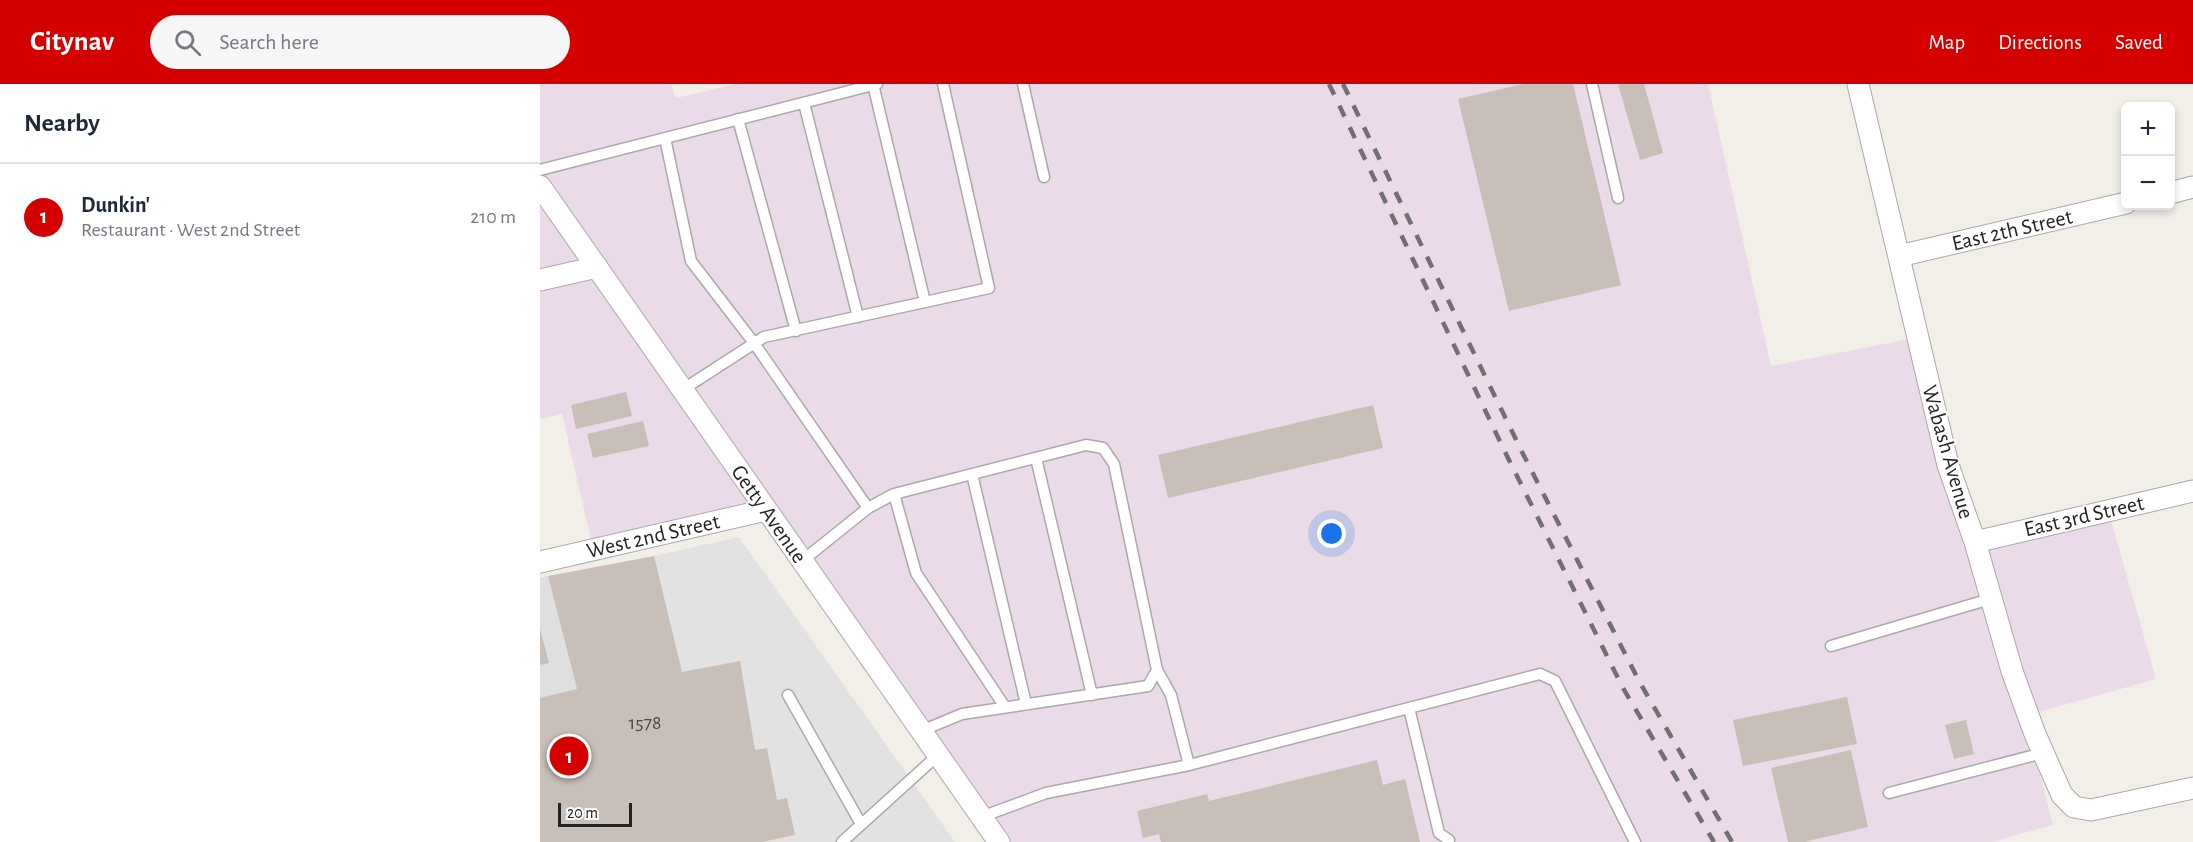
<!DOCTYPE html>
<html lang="en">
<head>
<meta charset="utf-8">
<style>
  body { margin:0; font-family:"Alegreya Sans",sans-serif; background:#f6f6f7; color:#1f2937 }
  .controls { position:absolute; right:18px; top:18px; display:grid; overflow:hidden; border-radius:9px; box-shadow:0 3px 9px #0003 }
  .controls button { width:54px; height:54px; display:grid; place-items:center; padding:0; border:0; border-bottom:2px solid #e0e1e3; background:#fff; color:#1f2937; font:30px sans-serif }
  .scale { position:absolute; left:18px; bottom:15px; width:74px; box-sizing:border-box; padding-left:6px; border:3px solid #222; border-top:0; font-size:16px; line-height:21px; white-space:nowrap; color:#222; -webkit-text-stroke:4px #fff; paint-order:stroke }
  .you { position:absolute; left:792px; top:450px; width:21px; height:21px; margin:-15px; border:4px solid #fff; border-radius:50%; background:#1a73e8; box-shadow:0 0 0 9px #1a73e833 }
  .badge { display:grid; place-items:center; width:39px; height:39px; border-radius:50%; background:#d40000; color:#fff; font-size:20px; font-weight:700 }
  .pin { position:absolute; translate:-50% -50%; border:3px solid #fff; box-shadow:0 2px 6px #0006 }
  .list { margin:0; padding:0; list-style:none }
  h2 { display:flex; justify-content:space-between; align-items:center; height:78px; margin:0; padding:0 24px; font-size:26px }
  h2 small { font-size:20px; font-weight:400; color:#747a83 }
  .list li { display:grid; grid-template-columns:39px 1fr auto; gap:18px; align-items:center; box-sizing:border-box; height:108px; padding:0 24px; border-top:2px solid #e0e1e3 }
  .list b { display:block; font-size:22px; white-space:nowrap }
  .list p { margin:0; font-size:20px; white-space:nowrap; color:#747a83 }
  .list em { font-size:20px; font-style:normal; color:#747a83 }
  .icon { flex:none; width:33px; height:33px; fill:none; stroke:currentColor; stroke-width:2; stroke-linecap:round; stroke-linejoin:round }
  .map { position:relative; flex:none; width:1653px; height:758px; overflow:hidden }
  header { display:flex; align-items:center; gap:36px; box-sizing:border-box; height:84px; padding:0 30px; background:#d40000; color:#fff }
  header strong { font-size:28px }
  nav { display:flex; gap:33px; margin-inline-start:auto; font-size:21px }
  .search { width:420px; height:54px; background:#f6f6f7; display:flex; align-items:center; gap:15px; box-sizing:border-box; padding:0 21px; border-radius:33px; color:#747a83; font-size:22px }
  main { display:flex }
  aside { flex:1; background:#fff }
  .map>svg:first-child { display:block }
  .residential { fill:#e0dfdf }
  .industrial { fill:#ebdbe8 }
  .parking { fill:#e2e2e2 }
  .building { fill:#c7bfb8 }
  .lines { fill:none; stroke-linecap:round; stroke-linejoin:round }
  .lane-casing { stroke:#a9a9a9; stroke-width:13 }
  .street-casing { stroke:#a9a9a9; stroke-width:23 }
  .lane { stroke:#fff; stroke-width:10 }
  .street { stroke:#fff; stroke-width:21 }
  .rail { stroke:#707070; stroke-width:4.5; stroke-dasharray:12 12; stroke-linecap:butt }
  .labels { text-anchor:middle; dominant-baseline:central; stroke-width:4.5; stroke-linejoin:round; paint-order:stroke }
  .number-label { font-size:20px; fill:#4b4948 }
  .street-label { font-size:22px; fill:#222; stroke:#fff }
</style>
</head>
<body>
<header>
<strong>Citynav</strong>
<div class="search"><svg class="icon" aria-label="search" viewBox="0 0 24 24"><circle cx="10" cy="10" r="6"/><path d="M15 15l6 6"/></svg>Search here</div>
<nav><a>Map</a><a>Directions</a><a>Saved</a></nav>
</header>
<main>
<aside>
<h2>Nearby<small></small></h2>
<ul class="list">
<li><span class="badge">1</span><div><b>Dunkin'</b><p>Restaurant · West 2nd Street</p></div><em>210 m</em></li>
</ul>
</aside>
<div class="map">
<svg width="1653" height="758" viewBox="0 0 1653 758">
  <rect width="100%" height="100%" fill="#f2efe9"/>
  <path class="residential" d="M8,492L37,605L0,614V494Z"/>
  <path class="industrial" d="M0,0H131L136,14L196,0H1168L1231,282L1385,252L1443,462L1569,429L1616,595L1485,632L1513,741L1451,758H453L216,431L55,473L22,330L0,335Z"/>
  <path class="parking" d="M199,453L415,758H0V614L37,605L114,472Z"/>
  <path class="building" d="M983,0H1033L1081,201L969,227L918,15Z
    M1078,0H1104L1123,69L1100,76Z
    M86,308L92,332L36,345L31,321Z
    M833,321L843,364L628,414L618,371Z
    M103,337L109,362L53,374L47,350Z
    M114,472L142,588L200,577L215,666L227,664L237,716L247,714L255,751L222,758H0V614L37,605L8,492Z
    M0,545L9,579L0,581Z
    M1307,613L1317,660L1203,682L1193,636Z
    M1426,636L1434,670L1414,675L1405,641Z
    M1311,666L1328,743L1264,758H1248L1231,684Z
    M837,676L843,701L865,695L880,758H621L619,750L603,754L597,727L667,710L669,717Z"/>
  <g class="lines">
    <defs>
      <path id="lane" d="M483,0L504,93
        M1052,0L1078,114
        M264,19L318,233
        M198,35L256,247
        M125,54L151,177L214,259L328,424
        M0,86L337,0
        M385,218L449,204L403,0
        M142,306L224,253L385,218L333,0
        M496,374L552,611
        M432,390L486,620
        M354,410L376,489L465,623
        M262,477L328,424L354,410L546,361L563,364L574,380L617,586L608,602L422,630L381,647
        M1291,562L1450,515
        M617,586L631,611L649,681L1000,590L1015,597L1095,758
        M248,611L321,740
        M869,624L899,749L909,756
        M1349,709L1503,669
        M441,733L506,709L649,681
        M302,758L398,671"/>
      <path id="street" d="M1318,0L1408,381L1435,458L1472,587L1495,650L1522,711L1534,723L1551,726L1653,704
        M0,102L459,758
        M1630,109L1653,103
        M1359,172L1586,119
        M0,196L57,183
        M1435,458L1653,407
        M0,478L226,426"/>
    </defs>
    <use href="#lane" class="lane-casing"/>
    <use href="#street" class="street-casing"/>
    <use href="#lane" class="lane"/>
    <use href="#street" class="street"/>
    <path class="rail" d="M789,0L967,372L1083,604L1174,758
      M803,0L982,368L1099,597L1192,758"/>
  </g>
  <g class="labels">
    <g class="number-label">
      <text x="105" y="639">1578</text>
    </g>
    <g class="street-label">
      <text transform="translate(1472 146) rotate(-13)">East 2th Street</text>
      <text transform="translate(1408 368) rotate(74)">Wabash Avenue</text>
      <text transform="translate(229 430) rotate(55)">Getty Avenue</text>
      <text transform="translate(1544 432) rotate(-13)">East 3rd Street</text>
      <text transform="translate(113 452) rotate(-13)">West 2nd Street</text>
    </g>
  </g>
</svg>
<div class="controls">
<button>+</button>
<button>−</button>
</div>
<div class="scale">20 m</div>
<div class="you"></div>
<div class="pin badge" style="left:29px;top:672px">1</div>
</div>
</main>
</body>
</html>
